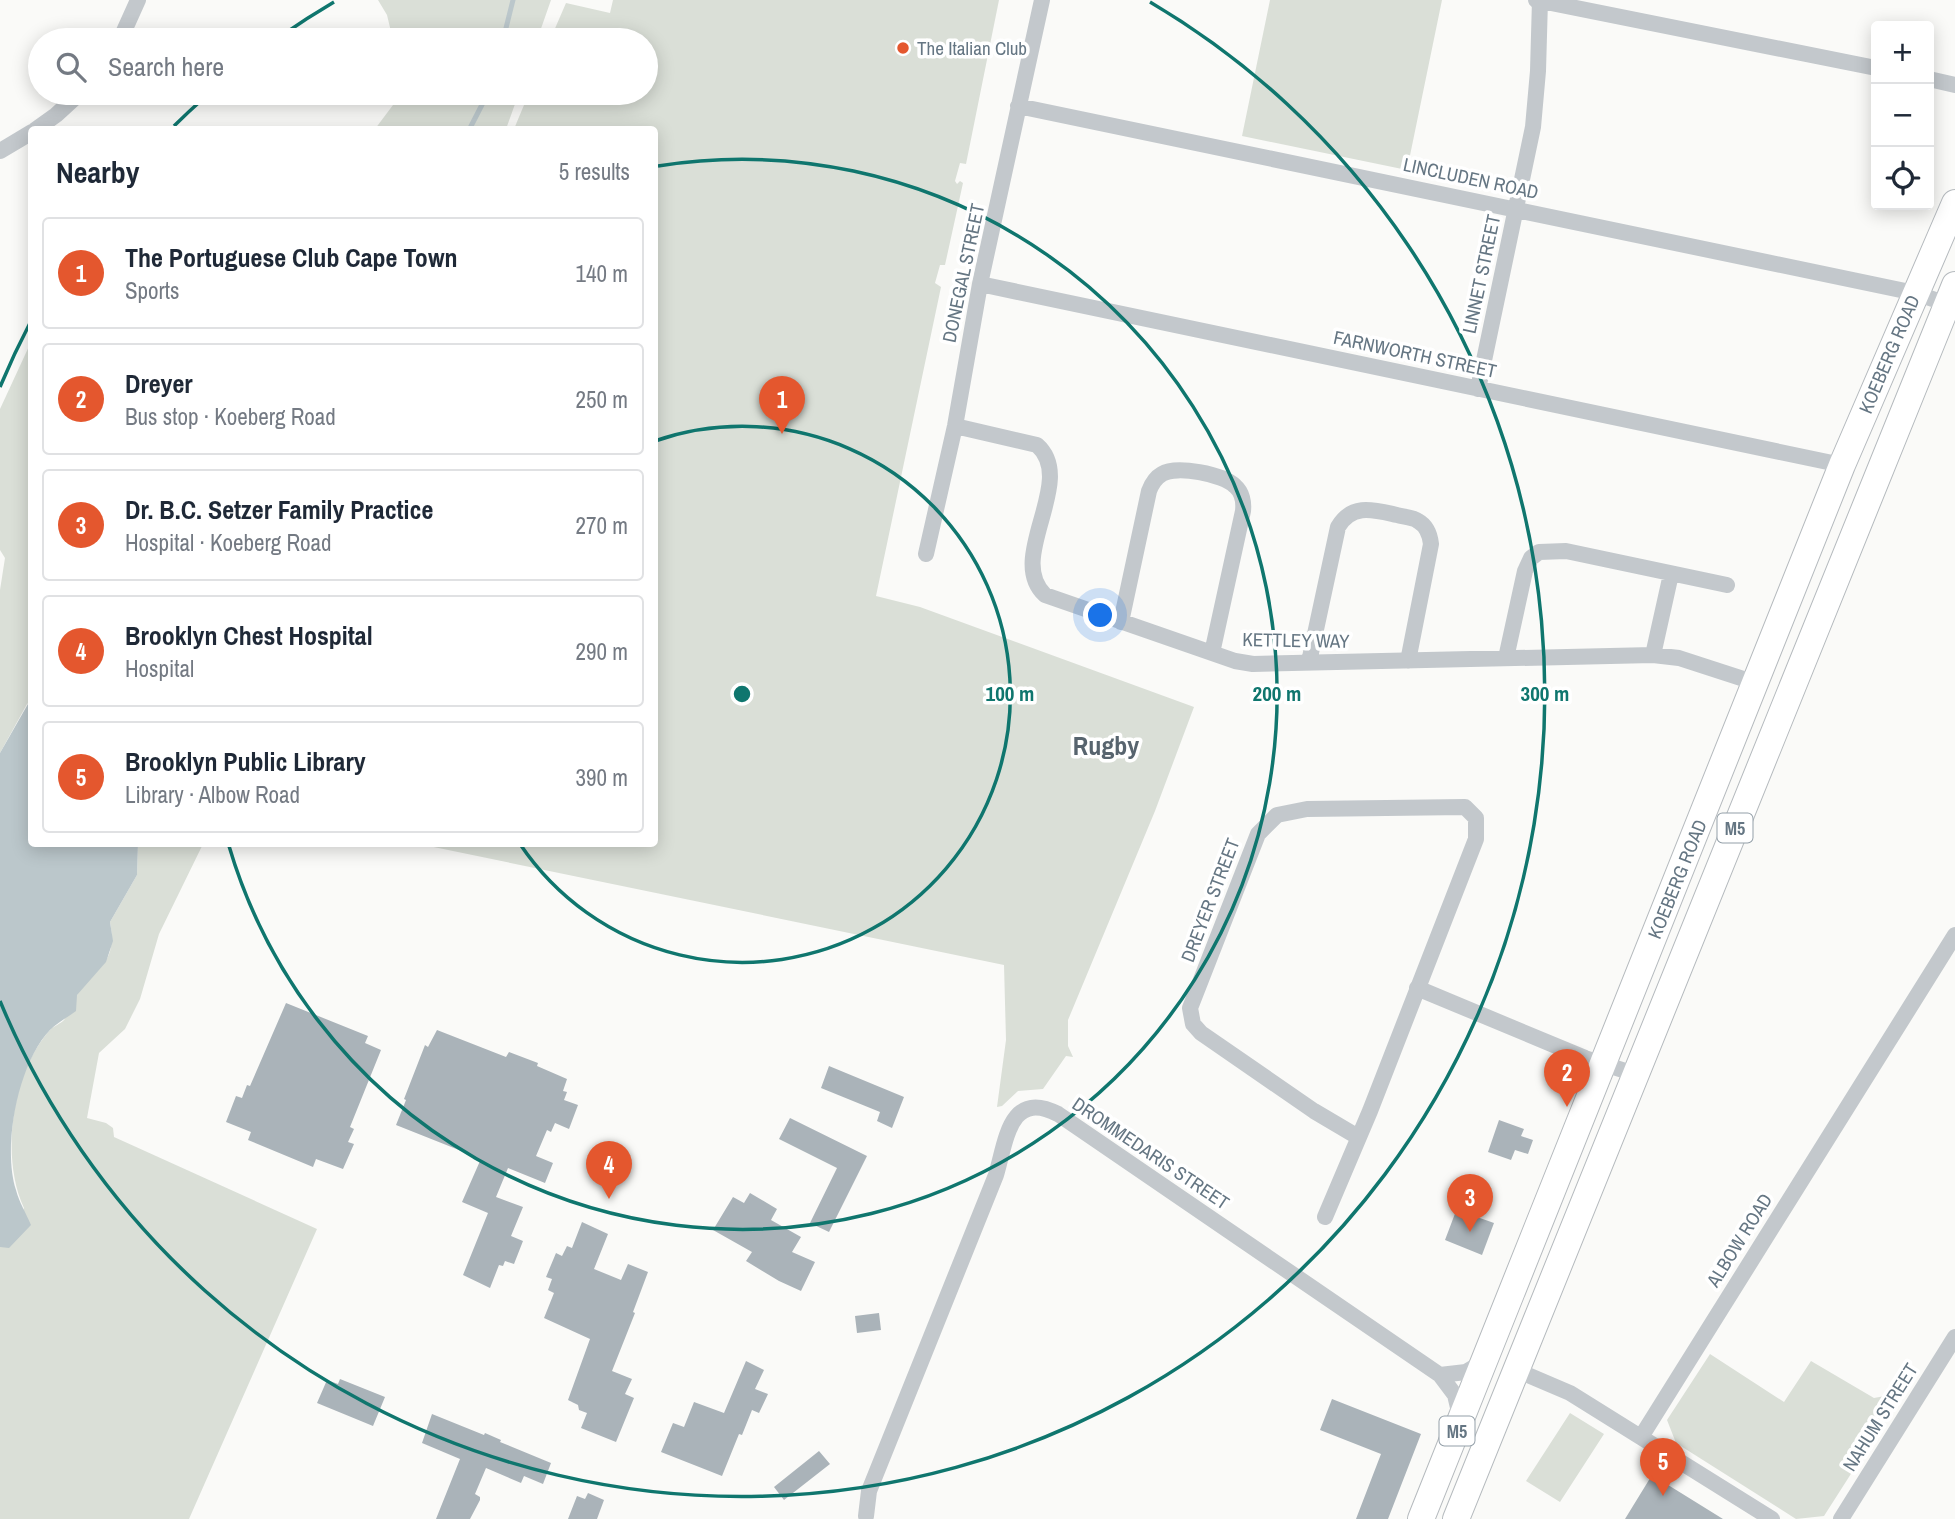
<!DOCTYPE html>
<html lang="en">
<head>
<meta charset="utf-8">
<style>
  body { margin:0; font-family:"Archivo Narrow",sans-serif; background:#f2f2f3; color:#1f2937 }
  .controls { position:absolute; right:21px; top:21px; display:grid; overflow:hidden; border-radius:7px; box-shadow:0 4px 18px #0003 }
  .controls button { width:63px; height:63px; display:grid; place-items:center; padding:0; border:0; border-bottom:2px solid #e0e1e3; background:#fff; color:#1f2937; font:35px sans-serif }
  .you { position:absolute; left:1101px; top:616px; width:24px; height:24px; margin:-18px; border:5px solid #fff; border-radius:50%; background:#1a73e8; box-shadow:0 0 0 10px #1a73e833 }
  .badge { display:grid; place-items:center; width:46px; height:46px; border-radius:50%; background:#e4572e; color:#fff; font-size:23px; font-weight:700 }
  .pin { position:absolute; translate:-50% -58px; filter:drop-shadow(0 2px 4px #0008) }
  .pin::after { content:''; position:absolute; top:37px; width:24px; height:21px; background:inherit; clip-path:polygon(0 0,100% 0,50% 100%) }
  .list { margin:0; padding:0; list-style:none }
  h2 { display:flex; justify-content:space-between; align-items:center; height:91px; margin:0; padding:0 28px; font-size:30px }
  h2 small { font-size:23px; font-weight:400; color:#747a83 }
  .list li { display:grid; grid-template-columns:46px 1fr auto; gap:21px; align-items:center; box-sizing:border-box; height:112px; margin:0 14px 14px; padding:0 14px; border:2px solid #e0e1e3; border-radius:7px }
  .list b { display:block; font-size:26px; white-space:nowrap }
  .list p { margin:0; font-size:23px; white-space:nowrap; color:#747a83 }
  .list em { font-size:23px; font-style:normal; color:#747a83 }
  .icon { flex:none; width:38px; height:38px; fill:none; stroke:currentColor; stroke-width:2; stroke-linecap:round; stroke-linejoin:round }
  .map { position:relative; flex:none; width:1955px; height:1519px; overflow:hidden }
  .search { position:absolute; background:#fff; box-shadow:0 4px 18px #0003; left:28px; top:28px; width:630px; height:77px; display:flex; align-items:center; gap:18px; box-sizing:border-box; padding:0 24px; border-radius:38px; color:#747a83; font-size:26px }
  .panel { position:absolute; background:#fff; box-shadow:0 4px 18px #0003; left:28px; top:126px; width:630px; height:721px; border-radius:7px }
  .map>svg:first-child { display:block }
  .green { fill:#dadfd7 }
  .water { fill:#bbc7cb }
  .lines { fill:none; stroke-linecap:round; stroke-linejoin:round }
  .stream { stroke:#bbc7cb; stroke-width:5 }
  .building { fill:#aab3b9 }
  .primary-casing { stroke:#b5babe; stroke-width:28 }
  .minor { stroke:#c3c8cc; stroke-width:16 }
  .primary { stroke:#fff; stroke-width:26 }
  .ring { fill:none; stroke:#0f766e; stroke-width:3.5 }
  .poi-dot { fill:#e4572e; stroke:#fff; stroke-width:2.5 }
  .labels { text-anchor:middle; dominant-baseline:central; stroke-width:7; stroke-linejoin:round; paint-order:stroke }
  .shield { fill:#fff; stroke:#939fa8; stroke-width:2 }
  .shield-label { font-size:18px; font-weight:bold; fill:#657683 }
  .poi-label { font-size:19px; fill:#657683; stroke:#fff; text-anchor:start }
  .street-label { font-size:19px; fill:#657683; stroke:#fff }
  .district-label { font-size:26px; font-weight:bold; fill:#57646e; stroke:#fff }
  .centre { fill:#0f766e; stroke:#fff; stroke-width:3.5 }
  .ring-label { font-size:21px; text-anchor:middle; font-weight:bold; fill:#0f766e; stroke:#fff; stroke-width:7; stroke-linejoin:round; paint-order:stroke }
</style>
</head>
<body>
<div class="map">
<svg width="1955" height="1519" viewBox="0 0 1955 1519">
  <rect width="100%" height="100%" fill="#fafaf8"/>
  <path class="green" d="M378,0H551L537,40H393L387,15Z
    M613,0H999L966,164L960,163L955,181L957,184L960,181L963,183L945,265H940L935,283L941,287L876,596L920,607L1194,707L1155,811L1068,1020V1046L1073,1057L1066,1056L1043,1089L1018,1091L1002,1106L997,1107L1006,1040L1004,965L419,844H654V130L514,129L529,93H646V40H550L566,3L610,13Z
    M1270,0H1442L1407,170L1242,136Z
    M402,93H519L506,129H375Z
    M31,342V701L27,704L0,753V590L5,558L0,550V409Z
    M138,844H203L159,934L140,999L125,1029L99,1053L87,1118L106,1123L113,1128L114,1137L317,1229L189,1519H0V1247H9L24,1208C3,1164 10,1093 35,1051C39,1044 45,1035 51,1029C54,1026 60,1024 64,1020C69,1013 72,1004 76,996C96,966 118,965 110,922L137,875Z
    M1710,1354L1784,1402L1811,1361L1874,1398L1890,1395L1895,1405L1824,1516L1796,1519L1676,1443L1667,1420Z
    M1570,1413L1604,1434L1560,1502L1526,1481Z"/>
  <path class="water" d="M31,701L32,844H138L137,875L110,922L113,941L106,962L77,995L76,1011C68,1017 57,1023 50,1030C18,1063 2,1147 16,1190C19,1202 26,1213 31,1225L9,1248L0,1247V753L28,704Z"/>
  <g class="lines">
    <path class="stream" d="M503,40L513,0
      M469,130L488,93"/>
  </g>
  <path class="building" d="M286,1003L368,1036L365,1043L381,1050L350,1127L354,1129L348,1142L354,1144L343,1169L316,1159L313,1167L248,1140L251,1132L226,1122L236,1096L242,1098L247,1085L250,1086Z
    M437,1030L506,1057L509,1052L538,1063L537,1066L567,1079L563,1091L567,1092L564,1100L578,1105L569,1129L555,1123L551,1132L547,1130L536,1156L553,1163L545,1183L508,1168L496,1197L523,1207L511,1236L523,1241L514,1264L505,1261L503,1266L499,1265L490,1288L463,1275L488,1213L462,1202L480,1161L473,1159L474,1156L396,1125L406,1100L404,1099L425,1045L428,1047Z
    M829,1066L904,1097L892,1128L877,1121L880,1112L821,1088Z
    M790,1118L867,1156L829,1232L810,1223L837,1168L779,1139Z
    M1499,1120L1524,1129L1521,1136L1533,1140L1528,1154L1515,1150L1511,1160L1488,1152Z
    M750,1193L777,1209L771,1220L801,1237L792,1252L815,1262L801,1291L779,1281L746,1261L752,1252L713,1230L733,1197L744,1203Z
    M1459,1203L1480,1211L1477,1217L1494,1223L1482,1255L1445,1240Z
    M582,1222L608,1234L594,1269L621,1280L628,1264L648,1272L633,1312L635,1313L612,1371L632,1379L625,1394L634,1398L616,1442L581,1428L587,1413L579,1410L578,1405L568,1400L590,1339L544,1318L554,1293L548,1290L552,1279L546,1277L556,1253L562,1256L567,1246L572,1248Z
    M879,1313L881,1330L857,1333L855,1316Z
    M746,1361L764,1370L755,1389L768,1394L759,1413L752,1410L742,1435L739,1434L722,1476L661,1452L673,1423L684,1427L694,1402L724,1413Z
    M340,1379L385,1397L373,1426L317,1403L327,1380L338,1384Z
    M1332,1399L1421,1434L1388,1519H1356L1381,1454L1320,1430Z
    M432,1414L484,1435L485,1433L501,1440L500,1442L551,1463L543,1484L524,1476L521,1483L486,1468L475,1494L480,1497V1500L470,1519H436L460,1459L422,1443Z
    M819,1451L830,1464L784,1500L774,1487Z
    M1652,1475L1723,1519H1625Z
    M588,1493L604,1500L597,1519H568L577,1496L585,1499Z"/>
  <g class="lines">
    <defs>
      <path id="primary" d="M1421,1519L1842,465L1955,203
        M1456,1519L1955,285"/>
    </defs>
    <use href="#primary" class="primary-casing"/>
    <path class="minor" d="M1536,0L1876,68
      M120,40L138,0
      M1929,79L1955,85
      M1018,106L1915,293L1953,306
      M35,130L56,115L80,93
      M0,151L32,132
      M980,284L1842,465
      M1478,389L1533,127L1538,71L1540,0
      M955,426L1037,445C1078,481 1005,558 1045,595L1235,661L1253,664L1653,655L1679,658L1756,683
      M926,554L955,426L980,284L1042,0
      M1121,622L1149,491C1152,483 1155,478 1162,474C1176,465 1223,474 1235,486C1242,492 1244,502 1243,511L1212,653
      M1653,655L1671,574
      M1506,658L1525,571L1531,558L1539,552L1566,551L1727,585
      M1309,662L1338,527C1352,503 1374,510 1397,515C1403,517 1413,517 1418,521C1427,526 1430,535 1431,544L1408,661
      M1417,988L1585,1058L1635,1074
      M1325,1217L1370,1111L1476,839V818L1465,807L1307,809L1277,815L1258,834L1190,1008L1193,1024L1201,1033L1314,1111L1358,1137
      M1516,1370L1570,1393L1772,1519
      M1440,1375L1466,1372L1483,1362
      M1641,1437L1955,935
      M866,1516L869,1491L996,1175C1006,1142 1009,1089 1058,1114L1440,1375L1455,1395L1460,1416
      M1841,1519L1955,1337"/>
    <use href="#primary" class="primary"/>
  </g>
  <g class="ring">
    <path d="M655 441A268 268 0 1 1 520 844"/>
    <path d="M658 166A535 535 0 1 1 229 846"/>
    <path d="M0 387A803 803 0 0 1 30 323M174 126A803 803 0 0 1 205 97M281 36A803 803 0 0 1 334 2M1150 2A803 803 0 1 1 0 1001"/>
  </g>
  <circle class="poi-dot" cx="903" cy="48" r="7"/>
  <g class="labels">
    <g class="shield">
      <rect x="1717.5" y="813.5" width="35" height="29" rx="5"/>
      <rect x="1439.5" y="1416.5" width="35" height="29" rx="5"/>
    </g>
    <g class="shield-label">
      <text x="1735" y="828">M5</text>
      <text x="1457" y="1431">M5</text>
    </g>
    <g class="poi-label">
      <text x="917" y="48">The Italian Club</text>
    </g>
    <g class="street-label">
      <text transform="translate(1471 178) rotate(12)">LINCLUDEN ROAD</text>
      <text transform="translate(963 273) rotate(-78)">DONEGAL STREET</text>
      <text transform="translate(1481 274) rotate(-78)">LINNET STREET</text>
      <text transform="translate(1415 354) rotate(12)">FARNWORTH STREET</text>
      <text transform="translate(1889 354) rotate(-67)">KOEBERG ROAD</text>
      <text transform="translate(1296 640) rotate(1)">KETTLEY WAY</text>
      <text transform="translate(1677 879) rotate(-68)">KOEBERG ROAD</text>
      <text transform="translate(1210 900) rotate(-69)">DREYER STREET</text>
      <text transform="translate(1151 1153) rotate(34)">DROMMEDARIS STREET</text>
      <text transform="translate(1739 1240) rotate(-58)">ALBOW ROAD</text>
      <text transform="translate(1880 1417) rotate(-58)">NAHUM STREET</text>
    </g>
    <g class="district-label">
      <text x="1106" y="745">Rugby</text>
    </g>
  </g>
  <circle cx="742" cy="694" r="10" class="centre"/>
  <g class="ring-label">
    <text x="1010" y="701">100 m</text>
    <text x="1277" y="701">200 m</text>
    <text x="1545" y="701">300 m</text>
  </g>
</svg>
<div class="controls">
<button>+</button>
<button>−</button>
<button><svg class="icon" aria-label="locate" viewBox="0 0 24 24"><circle cx="12" cy="12" r="6"/><path d="M12 2v4M12 18v4M2 12h4M18 12h4"/></svg></button>
</div>
<div class="you"></div>
<div class="pin badge" style="left:782px;top:434px">1</div>
<div class="pin badge" style="left:1567px;top:1107px">2</div>
<div class="pin badge" style="left:1470px;top:1232px">3</div>
<div class="pin badge" style="left:609px;top:1199px">4</div>
<div class="pin badge" style="left:1663px;top:1496px">5</div>
<div class="search"><svg class="icon" aria-label="search" viewBox="0 0 24 24"><circle cx="10" cy="10" r="6"/><path d="M15 15l6 6"/></svg>Search here</div>
<section class="panel">
<h2>Nearby<small>5 results</small></h2>
<ul class="list">
<li><span class="badge">1</span><div><b>The Portuguese Club Cape Town</b><p>Sports</p></div><em>140 m</em></li>
<li><span class="badge">2</span><div><b>Dreyer</b><p>Bus stop · Koeberg Road</p></div><em>250 m</em></li>
<li><span class="badge">3</span><div><b>Dr. B.C. Setzer Family Practice</b><p>Hospital · Koeberg Road</p></div><em>270 m</em></li>
<li><span class="badge">4</span><div><b>Brooklyn Chest Hospital</b><p>Hospital</p></div><em>290 m</em></li>
<li><span class="badge">5</span><div><b>Brooklyn Public Library</b><p>Library · Albow Road</p></div><em>390 m</em></li>
</ul>
</section>
</div>
</body>
</html>
